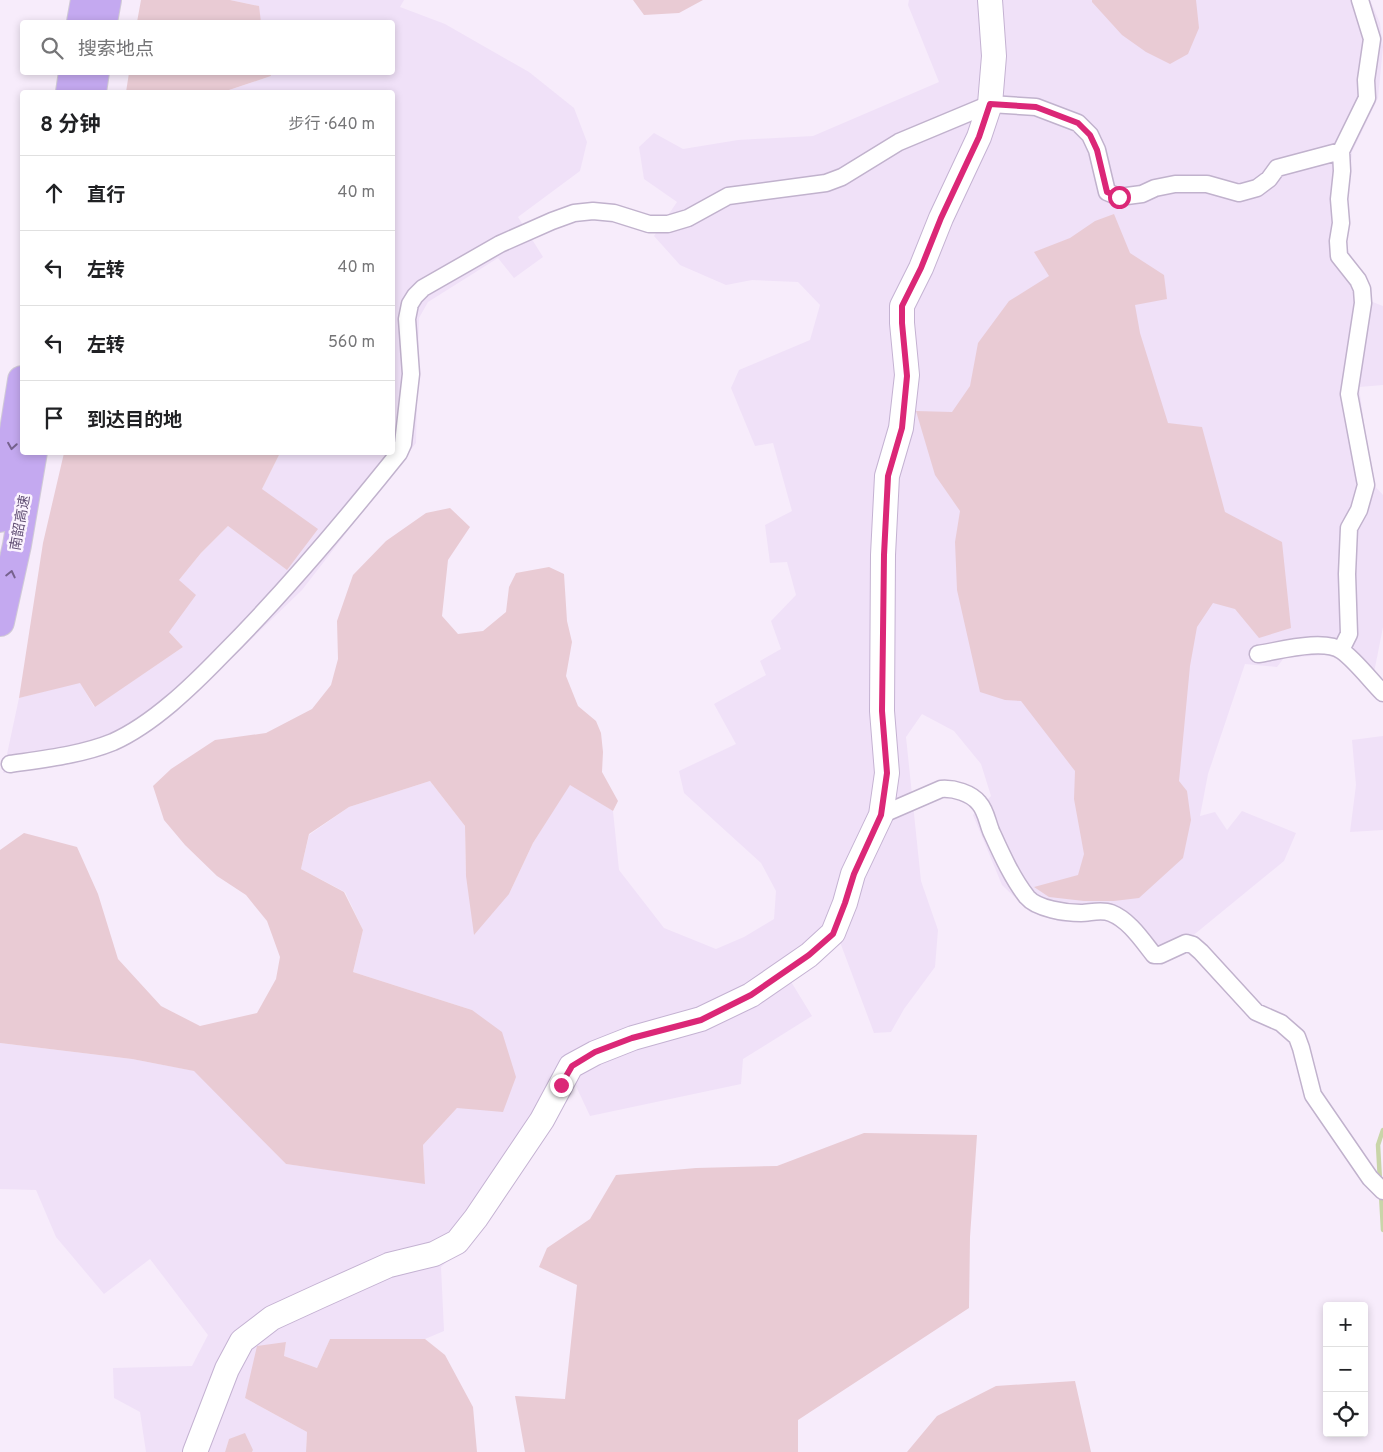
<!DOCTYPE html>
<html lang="zh">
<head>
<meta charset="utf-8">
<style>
  body { margin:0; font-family:Overpass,"Noto Sans SC",sans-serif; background:#f2f2f2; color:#202124 }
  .controls { position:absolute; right:15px; bottom:15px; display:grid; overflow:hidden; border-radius:5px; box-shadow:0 2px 8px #0003 }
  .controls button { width:45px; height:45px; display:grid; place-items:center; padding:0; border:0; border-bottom:1px solid #e0e0e0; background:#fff; color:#202124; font:25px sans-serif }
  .stop { position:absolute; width:15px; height:15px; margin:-11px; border:4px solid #db2777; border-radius:50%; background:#fff }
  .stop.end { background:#db2777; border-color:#fff; box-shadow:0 1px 5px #0008 }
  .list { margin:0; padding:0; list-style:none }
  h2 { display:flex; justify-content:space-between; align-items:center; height:65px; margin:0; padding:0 20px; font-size:21px }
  h2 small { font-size:16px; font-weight:400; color:#757577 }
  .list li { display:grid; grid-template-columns:32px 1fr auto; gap:15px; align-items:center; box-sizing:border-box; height:75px; padding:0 20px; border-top:1px solid #e0e0e0 }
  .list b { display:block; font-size:19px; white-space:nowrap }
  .list em { font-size:16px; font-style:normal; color:#757577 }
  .icon { flex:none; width:28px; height:28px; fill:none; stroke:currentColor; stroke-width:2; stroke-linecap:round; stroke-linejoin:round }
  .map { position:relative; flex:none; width:1383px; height:1452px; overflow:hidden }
  .search { position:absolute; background:#fff; box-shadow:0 2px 8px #0003; left:20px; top:20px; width:375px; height:55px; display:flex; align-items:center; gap:12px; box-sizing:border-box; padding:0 18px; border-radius:5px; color:#757577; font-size:19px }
  .panel { position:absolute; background:#fff; box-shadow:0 2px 8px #0003; left:20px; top:90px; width:375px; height:365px; border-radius:5px }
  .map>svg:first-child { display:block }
  .residential { fill:#f0e1f8 }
  .green { fill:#e9cbd4 }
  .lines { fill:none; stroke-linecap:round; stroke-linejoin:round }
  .stream { stroke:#c9d5a9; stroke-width:4.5 }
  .street-casing { stroke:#c1b2cd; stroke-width:19 }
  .secondary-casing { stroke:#c4b2d2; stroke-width:26 }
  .highway-casing { stroke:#d0cad6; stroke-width:30 }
  .street { stroke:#fff; stroke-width:16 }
  .secondary { stroke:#fff; stroke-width:24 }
  .highway { stroke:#c4a9f0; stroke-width:28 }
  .oneway { stroke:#76628e }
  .route { stroke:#db2777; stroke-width:6 }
  .labels { text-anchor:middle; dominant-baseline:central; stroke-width:5; stroke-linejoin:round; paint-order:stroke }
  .street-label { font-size:14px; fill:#625075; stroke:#fbf3fe }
</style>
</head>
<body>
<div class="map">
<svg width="1383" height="1452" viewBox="0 0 1383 1452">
  <rect width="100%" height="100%" fill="#f7ecfb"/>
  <path class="residential" d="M230,0H404L400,7L445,24L529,72L574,108L587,142L580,171L518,217L543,257L514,278L498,258L428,302L419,318L416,443L302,590L207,682L154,726L117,748L79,762L3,773L19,698L80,682L94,707L183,647L169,632L179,580L201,553L228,526L286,569L262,489L280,453L392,452V92H223L271,76L270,73L392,72V22H261L258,6Z
    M909,0H1370L1380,23L1383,47L1378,98L1352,152L1347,207L1346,248L1366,278L1370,301L1383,306V385L1359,387L1372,483L1383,495V627L1371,688L1337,654L1284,658L1277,667L1245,664L1208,774L1200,816L1215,812L1227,830L1242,811L1296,833L1284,861L1157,965L1124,931L1101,918L1062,922L1030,912L1002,885L973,815L991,796L981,764L954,731L922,714L906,737L921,881L938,930L935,967L904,1009L891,1032L874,1033L840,942L790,980L812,1016L743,1059L741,1084L590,1116L575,1084L478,1234L441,1267L444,1331L425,1339H330L317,1368L284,1356L286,1342L245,1398L307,1432L306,1452H252L253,1450L229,1439L225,1452H146L140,1412L114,1398L113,1368L192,1366L208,1335L150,1259L104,1294L56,1237L36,1190L0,1189V1043L132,1059L195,1071L286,1164L425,1183L423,1145L457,1108L472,1010L353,972L363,930L345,892L301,869L309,835L349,807L430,781L465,826L466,876L509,894L533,843L570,784L613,811L619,870L664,928L716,949L744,937L774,919L776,891L761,863L684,793L679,771L736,744L714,704L766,675L760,661L781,649L771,621L796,595L787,562L770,563L765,525L792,511L773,443L755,446L731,388L739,370L810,340L820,305L798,282L752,280L726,285L680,265L654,236L677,202L644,179L639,147L654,133L683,149L738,140L813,136L939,82L908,5Z
    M1383,736V830L1350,832L1356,785L1352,740Z"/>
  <path class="green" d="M141,0H230L259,6L261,22H137Z
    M633,0H703L679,13L644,15Z
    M1092,0H1196L1199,28L1188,54L1170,64L1146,52L1122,35L1092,2Z
    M270,72L271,76L223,92H126L129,73Z
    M1114,214L1130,253L1164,275L1167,299L1135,305L1140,333L1168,423L1202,427L1225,512L1282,542L1291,628L1259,638L1235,609L1213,603L1197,627L1190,666L1179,781L1187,791L1191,820L1183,858L1139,898L1114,901H1084L1049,897L1034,887L1078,875L1084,854L1074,799L1075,771L1021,701L1005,700L980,692L957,590L955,542L960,511L935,475L916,411L952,412L970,386L978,343L1009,301L1049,276L1034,252L1070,238L1095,221Z
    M64,453H280L262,489L318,529L287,570L228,526L201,553L179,580L196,595L169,632L183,647L95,707L80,683L19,698L43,543Z
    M450,508L470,527L448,560L442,616L458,634L483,631L506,612L509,587L516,573L549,567L564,574L567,621L572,642L566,676L578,706L596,721L601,733L603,752L602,772L618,801L613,811L570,785L533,843L509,894L474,935L466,876L465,826L430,781L349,807L309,834L301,869L344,892L363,930L353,972L472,1010L502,1032L516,1077L503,1112L457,1108L423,1145L425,1184L286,1164L194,1071L132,1059L0,1043V850L24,833L77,847L98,894L118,959L161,1006L200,1026L257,1013L276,979L280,957L267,921L246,895L217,876L185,845L164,820L153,786L171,769L215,740L266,733L312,709L331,685L338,659L337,621L353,575L386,541L426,513Z
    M864,1133L977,1135L970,1237L969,1308L798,1420V1452H525L515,1396L565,1399L577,1285L539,1267L547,1248L590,1219L616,1175L696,1168L777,1166Z
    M330,1339H425L445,1355L473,1407L477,1452H306L307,1432L245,1398L257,1346L286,1342L284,1356L317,1368Z
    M1075,1381L1091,1452H907L937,1416L996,1386Z
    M245,1433L253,1450L252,1452H225L229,1439Z"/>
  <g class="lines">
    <path class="stream" d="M1380,1181L1378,1145L1383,1130
      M1381,1194L1383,1230"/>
    <defs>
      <path id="street" d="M1341,151L1342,171L1339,199L1341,223L1338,241L1339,256L1358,280L1362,289L1363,303L1349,394L1366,485L1359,510L1349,528L1347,574L1349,634L1341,650
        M1258,654C1279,651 1324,638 1342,651C1355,660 1371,681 1383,693
        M10,764C44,759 81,755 113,742C153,724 192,686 222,655C285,592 343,523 399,453L403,444L411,374L407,319L410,304L415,296L423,288L500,244L552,221L574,213L593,211L614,213L649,224H668L688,218L728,196L826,183L842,177L899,142L990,104L1036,107L1078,123L1090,135L1097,150L1107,192L1119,197L1142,194L1155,188L1175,184H1207L1239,193L1257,188L1269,179L1277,168L1341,151L1367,98L1366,80L1372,39L1360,0
        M881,815L941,789C954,788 971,793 979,803C986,811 987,821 991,831C1001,853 1012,878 1027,897C1037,909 1066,913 1081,913C1090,913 1101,909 1111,913C1129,920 1142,940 1154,955H1160L1186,943L1193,945L1201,952L1256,1012L1281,1023L1297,1037L1301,1048L1313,1095L1370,1178L1383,1191"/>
      <path id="secondary" d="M195,1452L227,1369L242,1341L272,1318L320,1296L389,1265L434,1254L457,1242L476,1218L542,1120L571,1066L595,1053L633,1038L701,1019L751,995L809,955L833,933L845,903L853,874L881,815L887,773L882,711L883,555L887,476L901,428L907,375L902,323V306L921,268L941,218L979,137L990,104L994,56L990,0"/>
      <path id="highway" d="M81,22L85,0
        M103,22L107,0
        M70,92L73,72
        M92,92L95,72
        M0,518L22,380
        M0,622L17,545L33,452"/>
    </defs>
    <use href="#street" class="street-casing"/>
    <use href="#secondary" class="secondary-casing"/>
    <use href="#highway" class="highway-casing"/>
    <use href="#street" class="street"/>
    <use href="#secondary" class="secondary"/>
    <use href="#highway" class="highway"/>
  </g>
  <defs><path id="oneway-chevron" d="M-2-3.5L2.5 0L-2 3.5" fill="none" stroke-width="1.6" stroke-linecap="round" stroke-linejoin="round" transform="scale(1.25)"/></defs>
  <g class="oneway">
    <use href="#oneway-chevron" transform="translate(12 446) rotate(99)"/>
    <use href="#oneway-chevron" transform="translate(11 574) rotate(-77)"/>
  </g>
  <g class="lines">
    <path class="route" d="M561,1085L572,1066L595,1052L632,1038L701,1020L751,995L809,955L833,934L845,903L854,874L881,815L887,773L882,711L884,555L888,476L902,428L907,376L902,323V306L921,268L941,218L979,137L990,104L1036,107L1078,123L1090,135L1097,150L1107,192L1119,197"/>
  </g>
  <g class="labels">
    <g class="street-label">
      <text transform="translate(21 523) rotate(-80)">南韶高速</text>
    </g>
  </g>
</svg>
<div class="controls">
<button>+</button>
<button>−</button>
<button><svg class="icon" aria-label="locate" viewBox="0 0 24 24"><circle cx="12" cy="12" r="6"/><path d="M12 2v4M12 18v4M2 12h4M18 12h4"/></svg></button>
</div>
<div class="stop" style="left:1119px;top:197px"></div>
<div class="stop end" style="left:561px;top:1085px"></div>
<div class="search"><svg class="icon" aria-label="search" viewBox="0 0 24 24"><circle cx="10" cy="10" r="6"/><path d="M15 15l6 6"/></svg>搜索地点</div>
<section class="panel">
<h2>8 分钟<small>步行 · 640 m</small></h2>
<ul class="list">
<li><svg class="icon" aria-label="ahead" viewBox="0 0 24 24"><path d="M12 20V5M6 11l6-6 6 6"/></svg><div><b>直行</b></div><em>40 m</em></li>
<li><svg class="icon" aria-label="left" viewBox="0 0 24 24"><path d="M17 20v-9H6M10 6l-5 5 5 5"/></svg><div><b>左转</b></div><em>40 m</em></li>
<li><svg class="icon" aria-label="left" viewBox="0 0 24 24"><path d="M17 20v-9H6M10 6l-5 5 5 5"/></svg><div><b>左转</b></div><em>560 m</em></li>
<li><svg class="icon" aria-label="arrive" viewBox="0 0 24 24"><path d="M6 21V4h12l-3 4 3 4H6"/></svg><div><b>到达目的地</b></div></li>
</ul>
</section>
</div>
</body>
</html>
